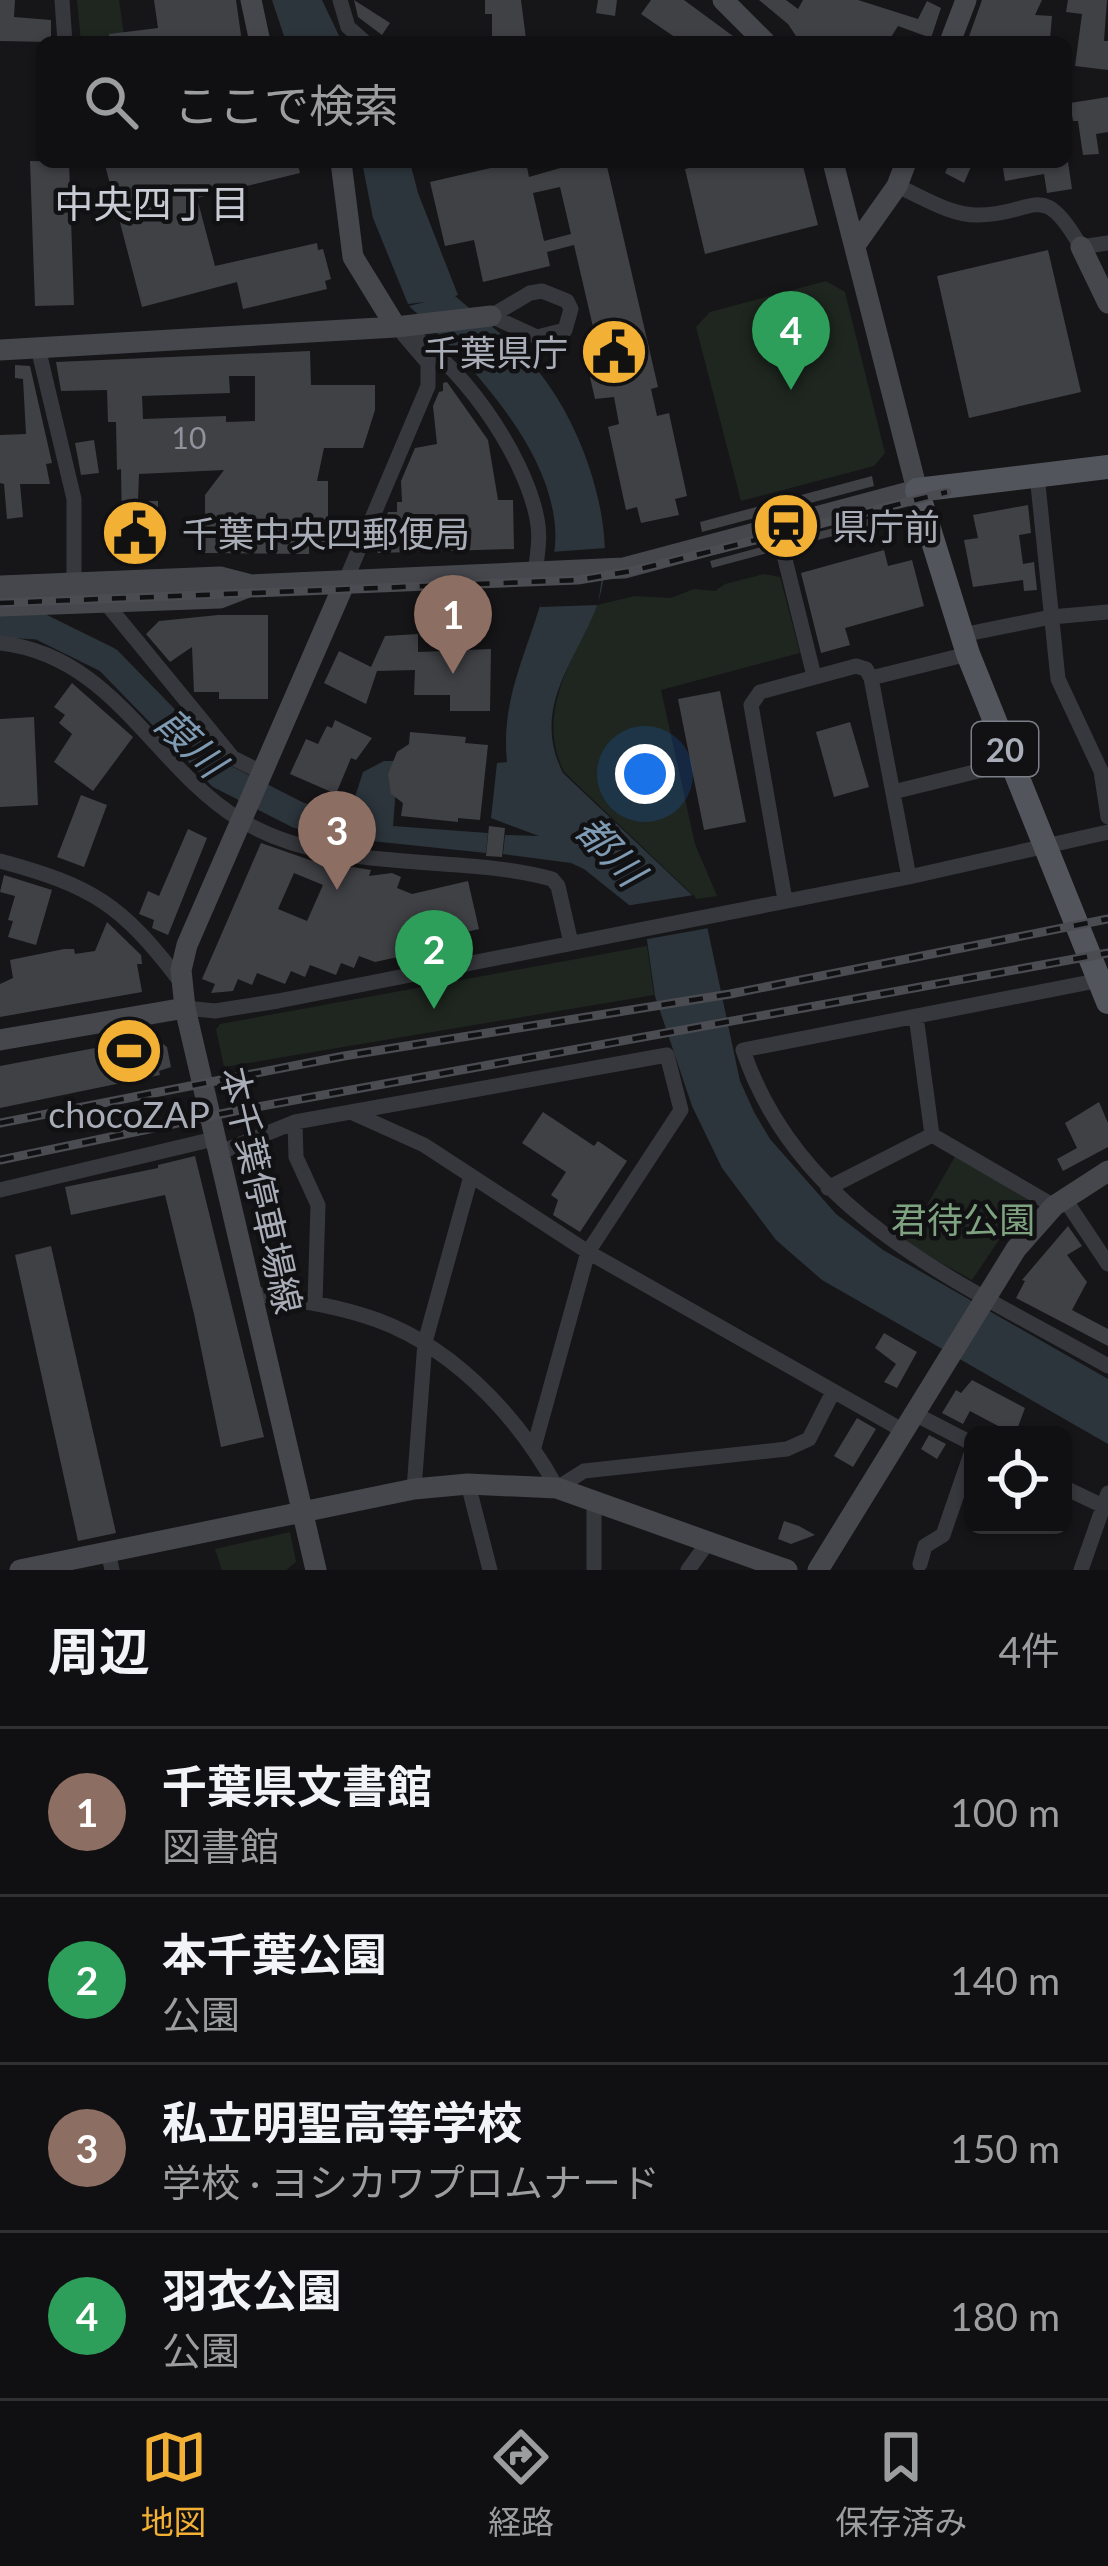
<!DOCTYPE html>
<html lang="ja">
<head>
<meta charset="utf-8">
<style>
  body { margin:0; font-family:Lato,"Noto Sans JP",sans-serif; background:#19191b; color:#f1f3f6 }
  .controls { position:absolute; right:36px; bottom:36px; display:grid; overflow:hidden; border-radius:18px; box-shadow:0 3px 9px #0004 }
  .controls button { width:108px; height:108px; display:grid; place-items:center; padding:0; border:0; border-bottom:3px solid #303032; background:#101012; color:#f1f3f6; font:60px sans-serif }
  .you { position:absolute; left:645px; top:774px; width:42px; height:42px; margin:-30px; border:9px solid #fff; border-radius:50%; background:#1a73e8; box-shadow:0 0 0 18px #1a73e833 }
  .badge { display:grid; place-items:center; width:78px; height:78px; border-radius:50%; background:#f2b134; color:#fff; font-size:39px; font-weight:700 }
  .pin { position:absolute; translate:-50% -99px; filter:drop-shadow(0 3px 6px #0008) }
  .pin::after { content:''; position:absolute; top:63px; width:42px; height:36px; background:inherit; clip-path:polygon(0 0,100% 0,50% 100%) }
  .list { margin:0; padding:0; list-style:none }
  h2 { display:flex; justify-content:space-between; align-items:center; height:156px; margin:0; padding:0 48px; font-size:51px }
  h2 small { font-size:39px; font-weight:400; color:#9c9d9f }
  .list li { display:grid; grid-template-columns:78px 1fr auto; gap:36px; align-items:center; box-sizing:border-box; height:168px; padding:0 48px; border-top:3px solid #303032 }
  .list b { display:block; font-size:45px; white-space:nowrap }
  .list p { margin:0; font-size:39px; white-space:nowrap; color:#9c9d9f }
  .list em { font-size:39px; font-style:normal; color:#9c9d9f }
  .icon { flex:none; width:66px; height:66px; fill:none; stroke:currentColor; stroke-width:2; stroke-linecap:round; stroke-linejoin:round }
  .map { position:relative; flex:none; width:1108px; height:1570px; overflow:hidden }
  .search { position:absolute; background:#101012; box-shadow:0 3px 9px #0004; left:36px; right:36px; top:36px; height:132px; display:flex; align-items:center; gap:30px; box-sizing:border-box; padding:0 42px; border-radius:18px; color:#9c9d9f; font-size:45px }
  .sheet { height:828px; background:#101012 }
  nav { display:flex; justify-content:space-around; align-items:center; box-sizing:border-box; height:168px; border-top:3px solid #303032; background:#101012; font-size:33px; color:#9c9d9f }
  nav a { display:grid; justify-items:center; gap:6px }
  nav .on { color:#f2b134 }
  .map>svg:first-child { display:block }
  .green { fill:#1e261f }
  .water { fill:#2c353c }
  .pier { fill:#161618 }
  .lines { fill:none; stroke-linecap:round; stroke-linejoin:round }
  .river { stroke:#2c353c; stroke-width:27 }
  .building { fill:#404145; fill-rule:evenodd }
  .street { stroke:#37383d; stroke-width:15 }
  .secondary { stroke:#45474d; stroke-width:21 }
  .primary { stroke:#53555c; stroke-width:24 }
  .rail-casing { stroke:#4a4c52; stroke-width:9 }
  .rail { stroke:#111113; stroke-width:4.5; stroke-dasharray:14; stroke-linecap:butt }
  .labels { text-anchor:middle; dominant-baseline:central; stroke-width:9; stroke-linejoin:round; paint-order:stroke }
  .number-label { font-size:30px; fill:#8e929b }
  .shield { fill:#111113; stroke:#7b7e86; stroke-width:3 }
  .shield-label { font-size:33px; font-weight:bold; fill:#a8adb8 }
  .poi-label { font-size:36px; fill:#a8adb8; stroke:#111113; text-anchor:start }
  .street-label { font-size:36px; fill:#a8adb8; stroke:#111113 }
  .park-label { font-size:36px; fill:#7fa381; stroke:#111113 }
  .neighbourhood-label { font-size:39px; fill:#c9ccd4; stroke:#111113 }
  .water-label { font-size:39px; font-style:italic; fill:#7f9bb3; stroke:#111113 }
</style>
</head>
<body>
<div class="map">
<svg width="1108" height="1570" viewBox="0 0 1108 1570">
  <rect width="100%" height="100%" fill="#161618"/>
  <path class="green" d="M77,0H119L125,42H81Z
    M826,281L845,292L885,453L874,466L741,501L696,327L710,312Z
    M764,574L780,577L800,653L661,690L695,844L717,896L697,899L564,772C535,712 573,660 597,605L635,596L671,598L694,589L715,591L725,584Z
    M647,946L654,995L224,1067L216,1029L220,1024Z
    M956,1155L1034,1202L1011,1222L972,1280L905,1243Z
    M290,1532L296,1562L286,1570H222L215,1549Z"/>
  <path class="water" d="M272,0H322L342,42H286Z
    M362,162H410L418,193L458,295L455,296C480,318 509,338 531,363C582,418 625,538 595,611C571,668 532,710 563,773L695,898L707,926L740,1081L754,1112L770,1139L836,1214L883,1250L1108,1379V1444L822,1280L776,1240L722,1168L692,1106L655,996L647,940L634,909L584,869L571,863L503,854L505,835L539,836L491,818L497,763L507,762C501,705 522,663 539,609C545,590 553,566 555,546C562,457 469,362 409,306L425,302L408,304L373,218Z
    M384,761H398L393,826L488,833L486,853L333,837L282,817L290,801L302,805L352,806L363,772Z"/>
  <path class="pier" d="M606,548L598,605L540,607L551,552Z
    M694,895L709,928L642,940L625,906Z"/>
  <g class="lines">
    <path class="river" d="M0,624L39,626L108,660L221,776L298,815L317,821"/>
  </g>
  <path class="building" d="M0,0H15L14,17L51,20V42L0,41Z
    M154,0H236L242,42H194V36L158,42H109V34L158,28Z
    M354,0L390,23L382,35L358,17Z
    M485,0H521L526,39H492V14H485Z
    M598,0H617L615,16L596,13Z
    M651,0H684L741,42H682L641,14Z
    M759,0H786L798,9L803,0H858L918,19L927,1L941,8L931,38L898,26L888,42H800L788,24Z
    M982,0H1042L1035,15L1052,16L1050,40L967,42Z
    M1068,0H1107L1104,41H1108V70L1075,66L1082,14L1066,12Z
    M1108,97V132L1096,134L1099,154L1083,155L1078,121H1073L1070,103Z
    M30,161L69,162L74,305L35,306Z
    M115,162H297L300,173L197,198L215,266L317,243L318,250L323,249L331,279L325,281L327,289L243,309L237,282L142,307L105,165Z
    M517,162H526L529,177L581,162H606L658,387L651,389L657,416L669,413L687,496L675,499L679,515L641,523L637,507L626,510L608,427L619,424L614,397L595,399L586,360L600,357L574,245L547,252L550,266L483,282L474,240L445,246L430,182ZM560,187L571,234L544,241L533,193Z
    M713,162H802L818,225L705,254L685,169Z
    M950,162H973L964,183L945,173Z
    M1002,162H1068L1072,189L1047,193L1044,174L1005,181Z
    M1048,250L1081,392L969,418L937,276Z
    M310,351L311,385H375V410L363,448H324L317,481H328V542H309V554L205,553V495L224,470L139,474L138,501H158V530L122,529L121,469L117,470L116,422H108L107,390L61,391L56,362ZM229,376H255V421L226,422V416L143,419L142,396L230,393Z
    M15,365L30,366L52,463L46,464L50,484H20L23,517L7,519L4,484L0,483V435L26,434L23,379L15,378Z
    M447,382L488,440L498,500H513L514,549L378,553L374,545L388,512H397V502H402L401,481L415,448L437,444L433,406L439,392L443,391V383Z
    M94,440L99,473L81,475L75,443Z
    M872,476L874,486L702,532L700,522Z
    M1028,505L1031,533L1019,535L1023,564L1034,562L1037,590L1024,591L1023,580L973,587L964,540L978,538L973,515Z
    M882,515L884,523L794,546L792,539Z
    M769,545L771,552L712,568L710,561Z
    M884,550L888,566L912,560L924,606L845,628L850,645L821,653L801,573Z
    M218,615H268V699H219V692H194L192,647L170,662L146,634L159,621Z
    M418,634V652L491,649L490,711H450V695H414L415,670L377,671L366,704L324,683L339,651L371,667L385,636Z
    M72,683L133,737L93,791L54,762L72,734L59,723L65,715L54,707Z
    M720,691L746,822L704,830L678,699Z
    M34,717L38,805L0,807V719Z
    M335,720L372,738L356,760L351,758L336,794L290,774L306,739L318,744L327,726L332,728Z
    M850,722L869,787L834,797L816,732Z
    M410,732L466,737L465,743L488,745L480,820L458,818V822L401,816L403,803L391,794L388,774L397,752L409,744Z
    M81,795L107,805L84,867L57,857Z
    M489,826L505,828L502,857L486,856Z
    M188,829L207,838L168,935L152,928L154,920L139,914L148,891L159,896Z
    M261,843L310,860L371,870L369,876L392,873L401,877L397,888L412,894L468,881L479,929L423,942L425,951L375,962L359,956L354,968L341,963L336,975L310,965L305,977L291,971L285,984L257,973L252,985L238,979L233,991L211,993L215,984L202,979ZM294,873L323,885L307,921L278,909Z
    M4,875L52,890L36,945L8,937L13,921L8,920L15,896L0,892Z
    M107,922L141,955L142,964H137L142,992L0,1017V984L13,978L10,960L64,949H74L75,954L95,951Z
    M153,1037L167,1047L171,1067L159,1071L160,1075L0,1108V1066Z
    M1099,1102L1108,1123V1147L1063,1171L1057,1159L1077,1148L1065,1123Z
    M543,1112L594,1146L598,1141L627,1161L580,1232L553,1215L558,1200L551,1195L566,1172L522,1143Z
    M195,1156L264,1437L221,1447L194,1314L165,1195L71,1215L65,1187L158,1168V1165Z
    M1068,1226L1082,1246L1067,1255L1087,1282L1072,1310L1108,1329V1346L1016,1298L1025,1281L1022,1280Z
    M51,1246L116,1533L78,1541L15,1255Z
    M884,1333L917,1352L897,1388L884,1382L896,1364L875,1348Z
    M972,1380L1025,1408L1015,1435L970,1411L963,1424L942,1413L956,1390L961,1393Z
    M857,1418L876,1429L853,1467L834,1456Z
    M929,1435L946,1444L937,1459L921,1449Z
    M784,1521L799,1526L815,1535L791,1544L778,1539Z"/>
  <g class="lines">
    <path class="street" d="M62,0L65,42
      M340,0L348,27L365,42
      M897,186C921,196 951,216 978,215C1036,215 1041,177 1081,247L1108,243
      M542,291L567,301L571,309L565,330L537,337L491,316L530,293Z
      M399,328C457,356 525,454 537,519C541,537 537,556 535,574
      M38,348L74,499V581
      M1037,475L1058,679L1101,771L1108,817
      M777,527L814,676
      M345,582L428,386V363L404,335
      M105,602L233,758L263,773
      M962,635L1051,617L1108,612
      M0,643C114,656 152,765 239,819C330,876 454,852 552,879L558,886L571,943
      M871,678L968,654
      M893,792L1011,763
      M0,861C93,886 121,904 180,981
      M785,900L751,705L760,692L856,666L866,669L871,678L909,877
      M1106,979L743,1050C799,1218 965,1284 1108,1366
      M185,1008L215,1011L278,1001L909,877L1108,832
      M916,1016L932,1135L1054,1206
      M355,1114L424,1145L588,1252L902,1430
      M295,1122L296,1157L318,1205L315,1303
      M221,1152L295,1122L667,1055L681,1110L588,1252L534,1447
      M828,1188L932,1135
      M0,1190L218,1138
      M1064,1198L1108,1264
      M254,1294C290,1299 326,1304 362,1315C447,1340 516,1413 557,1488L584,1471L787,1449L809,1439L833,1392
      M913,1413L973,1444
      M468,1484L490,1570
      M1063,1487L1103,1506
      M414,1489L425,1342L471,1176
      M108,1551L112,1570
      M920,1564L925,1546L943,1535L973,1448
      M594,1570V1500
      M688,1570L709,1541
      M1081,1570L1108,1493"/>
    <path class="secondary" d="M251,0L260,42
      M723,0L765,42
      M950,42L966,0
      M341,162L353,257L396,327
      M856,244L897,186L906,162
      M1081,247L1108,303
      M0,350L396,327L491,316
      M0,586L220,577L251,585L624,568L917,490L833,162
      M0,606L220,598L251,586
      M0,1040L185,1008
      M20,1570L414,1489L468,1484L557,1488L787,1570
      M316,1570L185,1008L181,970L187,945L345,582
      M818,1570L1016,1249L1054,1206L1108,1171"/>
    <path class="primary" d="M1108,467L917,490L968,654L1108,1002"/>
    <defs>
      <path id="rail" d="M0,603L578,580L632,571L947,492
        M0,1123L344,1056L730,994L1108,919
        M0,1160L240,1110L1108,953"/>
    </defs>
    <use href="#rail" class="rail-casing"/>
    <use href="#rail" class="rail"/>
  </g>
  <defs>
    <symbol id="civic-disc" viewBox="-11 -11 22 22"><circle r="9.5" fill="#f2b134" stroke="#111113"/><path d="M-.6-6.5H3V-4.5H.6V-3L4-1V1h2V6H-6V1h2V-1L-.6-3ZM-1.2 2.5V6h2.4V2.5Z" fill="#111"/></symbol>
    <symbol id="station-disc" viewBox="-11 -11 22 22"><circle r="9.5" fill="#f2b134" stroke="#111113"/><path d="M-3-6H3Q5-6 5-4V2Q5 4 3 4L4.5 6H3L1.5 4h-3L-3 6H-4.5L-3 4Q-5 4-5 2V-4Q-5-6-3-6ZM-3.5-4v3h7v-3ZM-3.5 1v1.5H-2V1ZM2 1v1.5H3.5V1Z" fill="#111"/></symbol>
    <symbol id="stadium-disc" viewBox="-11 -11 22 22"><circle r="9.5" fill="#f2b134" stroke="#111113"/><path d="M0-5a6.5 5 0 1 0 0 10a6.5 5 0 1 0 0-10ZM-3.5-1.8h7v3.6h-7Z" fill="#111"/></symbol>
  </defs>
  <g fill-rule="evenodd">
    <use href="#civic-disc" x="576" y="314" width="76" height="76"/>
    <use href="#station-disc" x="748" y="488" width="76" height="76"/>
    <use href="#civic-disc" x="97" y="495" width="76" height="76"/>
    <use href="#stadium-disc" x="91" y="1013" width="76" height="76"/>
  </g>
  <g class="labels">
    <g class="number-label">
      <text x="189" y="437">10</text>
    </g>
    <rect class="shield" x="972" y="722" width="66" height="54" rx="9"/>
    <g class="shield-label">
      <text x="1005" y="749">20</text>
    </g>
    <g class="poi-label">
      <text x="568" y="352" text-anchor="end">千葉県庁</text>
      <text x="832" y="526">県庁前</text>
      <text x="182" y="533">千葉中央四郵便局</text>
      <text x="129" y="1114" text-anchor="middle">chocoZAP</text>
    </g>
    <g class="street-label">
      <text transform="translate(262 1190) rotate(77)">本千葉停車場線</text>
    </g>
    <g class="park-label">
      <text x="963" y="1219">君待公園</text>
    </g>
    <g class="neighbourhood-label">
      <text x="152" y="203">中央四丁目</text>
    </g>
    <g class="water-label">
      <text transform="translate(191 742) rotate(44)">葭川</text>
      <text transform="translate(611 850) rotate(47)">都川</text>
    </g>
  </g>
</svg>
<div class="controls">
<button><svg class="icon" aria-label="locate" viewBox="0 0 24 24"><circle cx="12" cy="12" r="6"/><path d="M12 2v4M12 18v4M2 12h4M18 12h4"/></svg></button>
</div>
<div class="you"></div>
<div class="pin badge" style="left:453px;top:674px;background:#8d6e63">1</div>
<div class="pin badge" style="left:434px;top:1009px;background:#2e9e5b">2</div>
<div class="pin badge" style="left:337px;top:890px;background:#8d6e63">3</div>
<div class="pin badge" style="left:791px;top:390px;background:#2e9e5b">4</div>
<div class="search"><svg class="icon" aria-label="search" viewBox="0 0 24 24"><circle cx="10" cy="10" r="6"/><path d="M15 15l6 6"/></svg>ここで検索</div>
</div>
<section class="sheet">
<h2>周辺<small>4件</small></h2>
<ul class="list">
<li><span class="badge" style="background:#8d6e63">1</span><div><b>千葉県文書館</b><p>図書館</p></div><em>100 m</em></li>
<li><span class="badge" style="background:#2e9e5b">2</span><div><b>本千葉公園</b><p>公園</p></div><em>140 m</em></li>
<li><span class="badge" style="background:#8d6e63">3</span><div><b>私立明聖高等学校</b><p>学校 · ヨシカワプロムナード</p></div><em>150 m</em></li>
<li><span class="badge" style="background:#2e9e5b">4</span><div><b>羽衣公園</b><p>公園</p></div><em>180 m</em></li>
</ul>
</section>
<nav>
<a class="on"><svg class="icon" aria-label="map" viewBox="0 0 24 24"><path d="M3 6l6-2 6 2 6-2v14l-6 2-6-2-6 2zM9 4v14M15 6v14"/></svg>地図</a>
<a><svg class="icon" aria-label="directions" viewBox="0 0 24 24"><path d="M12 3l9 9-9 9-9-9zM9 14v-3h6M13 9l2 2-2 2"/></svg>経路</a>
<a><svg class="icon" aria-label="saved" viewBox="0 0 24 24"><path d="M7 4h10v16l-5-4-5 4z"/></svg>保存済み</a>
</nav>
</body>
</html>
